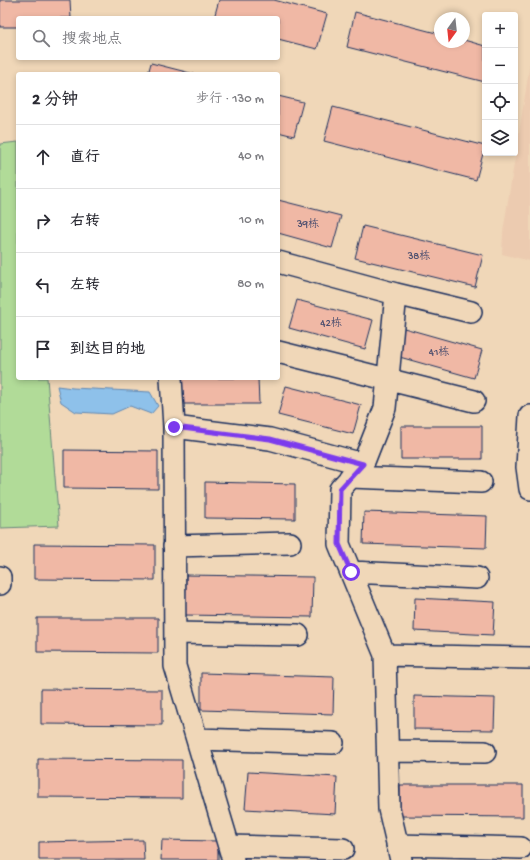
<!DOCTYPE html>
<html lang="zh">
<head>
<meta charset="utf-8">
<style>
  body { margin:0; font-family:"Gochi Hand","LXGW WenKai TC",sans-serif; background:#f7f7f7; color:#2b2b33 }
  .controls { position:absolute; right:12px; top:12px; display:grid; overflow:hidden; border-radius:4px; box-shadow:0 2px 6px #0003 }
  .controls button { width:36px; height:36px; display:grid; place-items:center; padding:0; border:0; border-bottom:1px solid #e1e1e2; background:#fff; color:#2b2b33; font:20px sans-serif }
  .compass { position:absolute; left:434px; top:12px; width:36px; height:36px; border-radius:50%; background:#fff; box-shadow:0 2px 6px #0003; rotate:195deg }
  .stop { position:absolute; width:12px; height:12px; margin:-9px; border:3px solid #7c3aed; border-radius:50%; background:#fff }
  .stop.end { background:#7c3aed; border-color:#fff; box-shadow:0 1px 4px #0008 }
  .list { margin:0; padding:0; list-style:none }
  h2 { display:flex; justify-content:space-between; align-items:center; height:52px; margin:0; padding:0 16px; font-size:17px }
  h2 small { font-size:13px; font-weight:400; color:#7c7c81 }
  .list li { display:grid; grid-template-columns:26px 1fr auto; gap:12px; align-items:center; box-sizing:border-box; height:64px; padding:0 16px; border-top:1px solid #e1e1e2 }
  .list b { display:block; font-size:15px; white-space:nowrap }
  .list em { font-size:13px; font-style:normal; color:#7c7c81 }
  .icon { flex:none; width:22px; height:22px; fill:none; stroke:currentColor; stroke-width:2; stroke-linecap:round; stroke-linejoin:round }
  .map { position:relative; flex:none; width:530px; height:860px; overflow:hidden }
  .search { position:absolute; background:#fff; box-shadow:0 2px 6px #0003; left:16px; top:16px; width:264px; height:44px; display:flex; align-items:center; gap:10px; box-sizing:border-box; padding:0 14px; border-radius:4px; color:#7c7c81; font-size:15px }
  .panel { position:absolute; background:#fff; box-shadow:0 2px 6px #0003; left:16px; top:72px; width:264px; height:308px; border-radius:4px }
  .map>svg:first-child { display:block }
  .built { fill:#eccbb0 }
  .green { fill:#b1db98; stroke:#66857b }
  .water { fill:#8ec1ea; stroke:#6087b2 }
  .building { fill:#f0b8a5; stroke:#1b2f5e }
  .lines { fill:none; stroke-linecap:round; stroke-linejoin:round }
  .minor-casing { stroke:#1b2f5e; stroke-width:24 }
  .minor { stroke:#f0d7b8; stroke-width:21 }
  .route { stroke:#7c3aed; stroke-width:5 }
  .labels { text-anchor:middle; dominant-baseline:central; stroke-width:3; stroke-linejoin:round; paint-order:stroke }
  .number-label { font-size:11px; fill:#505170 }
</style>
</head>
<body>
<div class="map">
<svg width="530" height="860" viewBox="0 0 530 860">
  <rect width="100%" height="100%" fill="#f0d7b8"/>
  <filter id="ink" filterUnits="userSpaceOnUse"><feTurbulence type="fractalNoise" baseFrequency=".025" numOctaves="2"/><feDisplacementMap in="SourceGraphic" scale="8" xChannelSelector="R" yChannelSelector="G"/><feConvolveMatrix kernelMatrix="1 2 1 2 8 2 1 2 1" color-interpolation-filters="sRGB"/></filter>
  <g filter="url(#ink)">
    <path class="built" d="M530,64V261L502,254L503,232Z"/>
    <path class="green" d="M18,142V378H47L59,526L0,528V144Z"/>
    <path class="water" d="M57,386L73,388L150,392L158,406L151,414L130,406L112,414L76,412L61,402Z"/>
    <path class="building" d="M0,0H70L71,18H18V27H0Z
      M219,0H274L327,14L317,49L278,39V18H214Z
      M355,12L440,34V42H464V40L485,46V82L347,47Z
      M151,63L194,74H148Z
      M278,96L303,102L294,136L278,132Z
      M333,107L485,146L476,180L324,141Z
      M278,200L341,216L332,248L278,233Z
      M363,226L483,255L475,287L355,258Z
      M297,300L373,320L365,349L289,328Z
      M404,328L482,350L474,378L396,356Z
      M181,378H258L259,404H181Z
      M286,386L361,405L353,434L278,415Z
      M401,426H482V459H401Z
      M64,450L158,451V489L64,488Z
      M205,482L295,484V519L205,518Z
      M364,512L487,516L486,548L363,544Z
      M34,544L155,545V580L34,579Z
      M186,575L313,577L312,617L185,615Z
      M415,598L495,602L493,635L414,631Z
      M37,618H158V653L37,652Z
      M201,673L334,677L333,714L201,710Z
      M41,689L162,690V725L41,724Z
      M414,696L495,698L494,730L414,729Z
      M38,759L182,760V798L38,797Z
      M248,772L337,777L335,814L245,809Z
      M400,785H523V817L400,816Z
      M143,840L144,860H39V842Z
      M162,840L218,841V860H161Z"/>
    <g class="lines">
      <defs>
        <path id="minor" d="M278,262L396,294L471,312
          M278,352L474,401
          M171,378L174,427L175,666L233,860
          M530,416L527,467L530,489
          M174,427L270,439L363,464
          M350,477L481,482
          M174,546L290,543
          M351,572L477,578
          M0,584V577
          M175,633L298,635
          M385,655L339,544L340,489L363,464L385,408L396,294
          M197,739L333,743
          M388,751L485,752
          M397,845L521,848
          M229,846L343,849
          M401,860L389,809L385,655L530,658"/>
      </defs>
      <use href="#minor" class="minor-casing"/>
      <use href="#minor" class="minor"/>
    </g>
  </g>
  <g class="lines" filter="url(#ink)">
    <path class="route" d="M174,427L270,439L363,464L340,489L339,544L351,572"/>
  </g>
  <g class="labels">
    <g class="number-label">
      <text x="308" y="225">39栋</text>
      <text x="419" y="257">38栋</text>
      <text x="331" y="324">42栋</text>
      <text x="439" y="353">41栋</text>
    </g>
  </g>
</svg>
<div class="controls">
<button>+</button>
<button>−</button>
<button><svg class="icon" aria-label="locate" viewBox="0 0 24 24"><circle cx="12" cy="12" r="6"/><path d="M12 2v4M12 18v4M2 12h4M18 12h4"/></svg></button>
<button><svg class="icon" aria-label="layers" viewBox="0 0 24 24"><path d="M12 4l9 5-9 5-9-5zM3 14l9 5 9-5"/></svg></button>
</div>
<svg class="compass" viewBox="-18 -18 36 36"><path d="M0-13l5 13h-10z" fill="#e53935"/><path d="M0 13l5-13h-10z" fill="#7c7c81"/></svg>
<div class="stop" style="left:351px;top:572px"></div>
<div class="stop end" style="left:174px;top:427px"></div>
<div class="search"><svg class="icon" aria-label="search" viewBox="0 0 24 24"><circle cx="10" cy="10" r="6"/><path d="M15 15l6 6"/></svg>搜索地点</div>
<section class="panel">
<h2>2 分钟<small>步行 · 130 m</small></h2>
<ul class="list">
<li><svg class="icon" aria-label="ahead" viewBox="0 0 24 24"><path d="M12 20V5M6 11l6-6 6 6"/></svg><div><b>直行</b></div><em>40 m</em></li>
<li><svg class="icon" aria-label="right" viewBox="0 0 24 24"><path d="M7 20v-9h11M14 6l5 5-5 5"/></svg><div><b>右转</b></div><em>10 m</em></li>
<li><svg class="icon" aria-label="left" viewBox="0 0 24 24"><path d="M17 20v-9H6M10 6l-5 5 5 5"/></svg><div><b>左转</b></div><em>80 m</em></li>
<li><svg class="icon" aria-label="arrive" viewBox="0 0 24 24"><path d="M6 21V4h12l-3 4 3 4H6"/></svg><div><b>到达目的地</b></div></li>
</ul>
</section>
</div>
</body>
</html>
